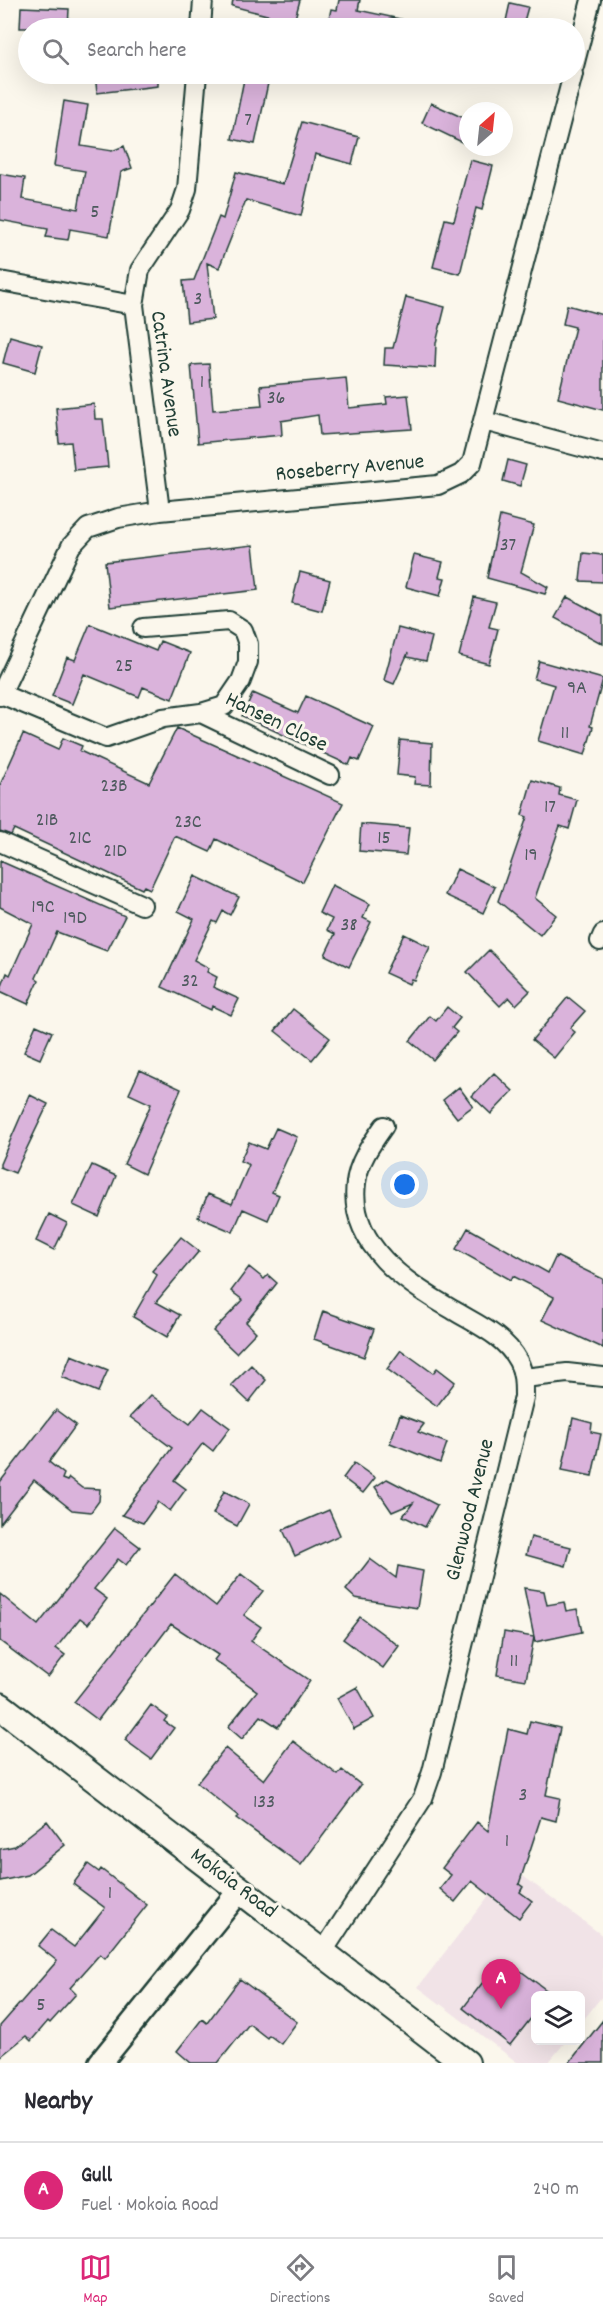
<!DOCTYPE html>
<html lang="en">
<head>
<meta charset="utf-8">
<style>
  body { margin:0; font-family:Dekko,sans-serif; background:#f2f2f3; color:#2b2b33 }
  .controls { position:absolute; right:18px; bottom:18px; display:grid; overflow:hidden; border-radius:9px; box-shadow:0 6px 24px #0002 }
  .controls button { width:54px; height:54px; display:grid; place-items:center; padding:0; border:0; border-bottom:2px solid #e1e1e2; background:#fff; color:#2b2b33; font:30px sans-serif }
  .compass { position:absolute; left:459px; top:102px; width:54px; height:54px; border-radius:50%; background:#fff; box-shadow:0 6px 24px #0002; rotate:27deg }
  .you { position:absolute; left:405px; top:1185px; width:21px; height:21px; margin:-15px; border:4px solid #fff; border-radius:50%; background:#1a73e8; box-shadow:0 0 0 9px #1a73e833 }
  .badge { display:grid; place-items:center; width:39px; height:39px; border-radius:50%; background:#db2777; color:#fff; font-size:20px; font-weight:700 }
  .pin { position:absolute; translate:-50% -50px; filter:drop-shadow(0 2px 3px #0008) }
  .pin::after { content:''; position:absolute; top:32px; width:21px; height:18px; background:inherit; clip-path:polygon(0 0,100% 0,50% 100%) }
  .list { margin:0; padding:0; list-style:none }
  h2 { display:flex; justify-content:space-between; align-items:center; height:78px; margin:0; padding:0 24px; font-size:26px }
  h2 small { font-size:20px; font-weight:400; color:#7c7c81 }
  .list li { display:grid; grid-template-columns:39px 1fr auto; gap:18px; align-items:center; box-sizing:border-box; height:96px; padding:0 24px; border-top:2px solid #e1e1e2 }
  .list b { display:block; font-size:22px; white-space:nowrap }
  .list p { margin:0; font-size:20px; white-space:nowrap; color:#7c7c81 }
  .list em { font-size:20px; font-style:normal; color:#7c7c81 }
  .icon { flex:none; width:33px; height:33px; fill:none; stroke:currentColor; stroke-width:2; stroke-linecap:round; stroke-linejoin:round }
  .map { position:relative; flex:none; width:603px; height:2063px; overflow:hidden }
  .search { position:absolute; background:#fff; box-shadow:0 6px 24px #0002; left:18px; right:18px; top:18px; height:66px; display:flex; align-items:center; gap:15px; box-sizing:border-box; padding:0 21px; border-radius:33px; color:#7c7c81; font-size:22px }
  .sheet { height:174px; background:#fff }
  nav { display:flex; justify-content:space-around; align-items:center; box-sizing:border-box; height:84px; border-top:2px solid #e1e1e2; background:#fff; font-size:16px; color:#7c7c81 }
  nav a { display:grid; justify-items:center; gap:3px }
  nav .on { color:#db2777 }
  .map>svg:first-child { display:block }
  .built { fill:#f1e3e7 }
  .building { fill:#dab3db; stroke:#1f3d34; stroke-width:1.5 }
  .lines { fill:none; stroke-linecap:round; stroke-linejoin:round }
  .minor-casing { stroke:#1f3d34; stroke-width:22 }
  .tertiary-casing { stroke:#1f3d34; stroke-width:27 }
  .secondary-casing { stroke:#1f3d34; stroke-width:30 }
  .minor { stroke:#fbf7ec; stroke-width:18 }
  .tertiary { stroke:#fbf7ec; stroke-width:22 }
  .secondary { stroke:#fbf7ec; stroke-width:26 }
  .labels { text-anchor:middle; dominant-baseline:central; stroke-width:6; stroke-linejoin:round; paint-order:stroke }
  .number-label { font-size:20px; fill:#4e5a5e }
  .street-label { font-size:22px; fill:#1f3d34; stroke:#fbf7ec }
</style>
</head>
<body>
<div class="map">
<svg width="603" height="2063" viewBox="0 0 603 2063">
  <rect width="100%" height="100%" fill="#fbf7ec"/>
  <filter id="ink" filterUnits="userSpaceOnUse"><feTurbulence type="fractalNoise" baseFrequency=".0167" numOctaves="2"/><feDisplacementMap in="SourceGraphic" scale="12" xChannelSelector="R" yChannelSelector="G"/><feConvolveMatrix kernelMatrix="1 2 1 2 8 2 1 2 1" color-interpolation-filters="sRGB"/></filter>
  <g filter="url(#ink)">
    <path class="built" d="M511,1867L603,1936V1995L581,2023L580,1996H536V2040L566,2041L548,2063H518L418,1987Z"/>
    <path class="building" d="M233,0H300L294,22L232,6Z
      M339,0H360L358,10L405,20L404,28H327L331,9L337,10Z
      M510,3L528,7L523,25L506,21Z
      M21,7L69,9L68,28H20Z
      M95,74H158V86L97,93Z
      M245,74H270L255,144L232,139Z
      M64,101L88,105L81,146L112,151L124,146L132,168L121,172L109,236L70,229L68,240L46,237L48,229L0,220V174L25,178L22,199L78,209L85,171L54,166Z
      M431,103L468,120V145L422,123Z
      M302,122L359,137L352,164L315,154L301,216L246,200L219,268L207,263L213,319L187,322L183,281L194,280L219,217L223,219L236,172L283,184Z
      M470,160L493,166L482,210L476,208L460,274L433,267L445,219L454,221Z
      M406,297L445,307L436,343L435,368L384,365L385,348H393Z
      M567,305L603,315V410L558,398L575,327L563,324Z
      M10,336L42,345L35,372L3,363Z
      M209,364L213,410L262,406L260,386L346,378L349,408L387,404L386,397L408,395L412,429L320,435L318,415L281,421L282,435L198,443L191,365Z
      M94,404L95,419H103L108,467L74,470L71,442L59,443L56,408Z
      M508,460L526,465L520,486L503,481Z
      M500,516L534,525L521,572L548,587L545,594L487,578Z
      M253,545L258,590L110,607L105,562Z
      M583,553L603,555V582L580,581Z
      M414,555L443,562L439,577L445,578L440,596L406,587Z
      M300,572L330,580L322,611L292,603Z
      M474,597L496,602L489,627L498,629L489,664L459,656Z
      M567,597L603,616V644L555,618Z
      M90,624L156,651L160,641L190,653L172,699L143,687L139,697L84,674L72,704L52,696L67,657L75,660Z
      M398,628L432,637L426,661L407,657L408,653L394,684L384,680Z
      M539,661L603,679L590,726L593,727L585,755L538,741L554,685L534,679Z
      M253,693L298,713L306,696L374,727L359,761L352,758L349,765L242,716Z
      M177,728L343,803L303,882L216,839L210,852L175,836L150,889L144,886L142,889L14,829L11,835L0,831V785L23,734L58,750L63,738L82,746L80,751L149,783Z
      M400,740L432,743L431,785L414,784L415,777L397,775Z
      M532,780L560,788L559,795L577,800L569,829L560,826L535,898L556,915L540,935L498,901L527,817L522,815Z
      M361,824L409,828L406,855L359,851Z
      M0,861L125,916L107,951L57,932L36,978L39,980L28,1004L0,991L7,973L10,975L33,924L0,907Z
      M457,869L495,887L483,913L445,895Z
      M195,876L239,897L230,915L223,911L217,923L213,921L194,960L209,968L207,972L217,977L213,987L239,999L231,1015L212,1006L211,1010L162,987L194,919L178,911Z
      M332,885L370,904L363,918L371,922L349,967L325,955L335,934L327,930L332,919L319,913Z
      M404,934L430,947L414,980L411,979L409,984L385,973Z
      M489,950L530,991L516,1005L509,997L500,1006L467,972Z
      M568,997L585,1011L570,1028L575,1032L554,1058L532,1040Z
      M447,1007L460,1018L452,1028L457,1032L433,1060L410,1041L430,1016L436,1021Z
      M293,1009L330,1038L312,1060L275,1031Z
      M36,1025L52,1032L40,1059L24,1052Z
      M140,1070L181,1089L144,1174L124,1164L151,1104L129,1094Z
      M494,1073L513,1091L491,1114L472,1096Z
      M459,1087L473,1106L457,1118L443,1100Z
      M30,1095L48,1104L15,1173L0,1167V1164Z
      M276,1128L297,1137L272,1192L279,1195L268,1220L243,1209L233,1232L198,1217L208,1194L232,1204L249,1165L240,1161L249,1142L266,1149Z
      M92,1165L116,1176L99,1217L73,1205Z
      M49,1214L67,1223L54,1250L36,1241Z
      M468,1228L548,1273L556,1256L603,1279V1348L542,1320L554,1297L513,1276L511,1280L456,1249Z
      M181,1237L199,1251L156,1302L180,1315L167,1337L133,1317L157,1275L152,1271Z
      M249,1267L264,1279L268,1275L277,1283L246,1322L256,1332L236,1353L213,1331L243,1300L231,1291Z
      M323,1311L374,1329L364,1357L314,1339Z
      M401,1350L433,1373L437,1368L455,1382L437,1406L387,1369Z
      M71,1355L108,1370L98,1392L62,1377Z
      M251,1365L266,1380L249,1402L231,1385Z
      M151,1395L190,1424L203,1408L230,1428L213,1451L203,1443L174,1480L186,1489L170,1511L158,1502L143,1523L122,1515L172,1448L130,1417Z
      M56,1410L76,1425L49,1462L64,1474L62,1479L67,1481L69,1478L82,1488L100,1489L99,1501L91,1512L72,1510L34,1480L0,1524V1482Z
      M400,1415L424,1424L418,1432L447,1443L440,1463L390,1443Z
      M573,1418L592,1423L591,1432L601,1434L592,1476L562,1470Z
      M354,1463L375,1478L363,1493L343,1478Z
      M387,1479L437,1505L425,1527L403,1516L413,1503L392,1512L375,1487Z
      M224,1491L249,1504L237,1526L213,1514Z
      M329,1510L340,1535L295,1556L283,1530Z
      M115,1528L140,1547L126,1565L118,1559L94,1589L107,1599L88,1624L80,1618L56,1648L65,1655L48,1677L0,1641V1594L38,1625Z
      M531,1537L571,1547L566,1566L526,1555Z
      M370,1559L396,1578L398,1566L423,1571L417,1608L355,1598L346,1590Z
      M175,1574L216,1606L241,1574L263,1591L244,1615L261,1627L251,1641L310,1681L278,1727L261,1716L242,1739L228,1727L257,1691L214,1660L218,1655L171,1624L98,1720L74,1702Z
      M524,1588L544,1591L547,1605L564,1602L566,1611L577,1609L582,1632L535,1642Z
      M360,1617L399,1646L383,1668L343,1639Z
      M504,1632L534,1637L526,1680L497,1675Z
      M357,1687L374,1718L354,1729L337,1698Z
      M151,1705L167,1717L164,1721L174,1728L151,1759L125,1740Z
      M530,1721L560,1728L546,1795L560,1798L556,1821L541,1817L519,1884L523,1887L520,1892L532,1901L519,1918L472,1881L455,1902L440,1889L451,1875L442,1868L477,1822L488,1831L508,1729L527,1734Z
      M293,1741L338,1775L342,1770L361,1785L301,1865L236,1818L238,1816L197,1783L225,1748L264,1780Z
      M47,1821L65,1845L28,1875L0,1881V1849L15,1846Z
      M88,1864L99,1872L101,1869L147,1905L105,1958L100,1954L70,1988L76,1994L50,2023L48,2021L31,2041L26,2036L0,2057V2026L57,1961L38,1946L51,1930L74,1947L105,1908L73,1884Z
      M493,1969L509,1981L518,1969L553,1995H536V2012L510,2045L463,2008Z
      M240,1979L297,2022L281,2044L269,2035L267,2038L249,2024L218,2063H191L177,2051L202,2019L207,2023Z
      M603,2020V2063H569L580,2049Z"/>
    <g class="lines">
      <defs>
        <path id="minor" d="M201,28L203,0
          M574,66L591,0
          M0,281L134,305
          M484,421L603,453
          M160,511L134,305L140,270L180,210L187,189L197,74
          M1,694L106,738L163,718L201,713L224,706L241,681L248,662V644L243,630L229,621L143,628
          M0,696L71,546L88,528L118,518L160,511L438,485L461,474L472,463L573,74
          M201,713L330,775
          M0,842L142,905
          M600,941L603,934
          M524,1378L567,1373L603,1377
          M322,1953L423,1798L432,1772L524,1397C524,1384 524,1372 518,1361C505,1336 476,1324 453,1310C407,1284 348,1245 356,1183C358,1162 372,1143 384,1126"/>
        <path id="tertiary" d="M100,2063L240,1890"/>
        <path id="secondary" d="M0,1706L466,2063"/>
      </defs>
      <use href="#minor" class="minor-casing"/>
      <use href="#tertiary" class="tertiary-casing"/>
      <use href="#secondary" class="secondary-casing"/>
      <use href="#minor" class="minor"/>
      <use href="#tertiary" class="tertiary"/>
      <use href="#secondary" class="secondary"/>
    </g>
  </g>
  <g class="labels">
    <g class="number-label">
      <text x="248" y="121">7</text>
      <text x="95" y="213">5</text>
      <text x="198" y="300">3</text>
      <text x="202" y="383">1</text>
      <text x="276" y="399">36</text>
      <text x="508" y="546">37</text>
      <text x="124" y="667">25</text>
      <text x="577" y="689">9A</text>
      <text x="565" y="734">11</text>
      <text x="114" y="787">23B</text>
      <text x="550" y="808">17</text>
      <text x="47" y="821">21B</text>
      <text x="188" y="823">23C</text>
      <text x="80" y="839">21C</text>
      <text x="384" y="839">15</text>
      <text x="115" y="852">21D</text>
      <text x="531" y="856">19</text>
      <text x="43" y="908">19C</text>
      <text x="75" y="919">19D</text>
      <text x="349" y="926">38</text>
      <text x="190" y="982">32</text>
      <text x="514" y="1662">11</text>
      <text x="523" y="1796">3</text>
      <text x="264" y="1803">133</text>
      <text x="507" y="1842">1</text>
      <text x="110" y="1894">1</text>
      <text x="41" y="2006">5</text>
    </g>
    <g class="street-label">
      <text transform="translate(165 374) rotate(82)">Catrina Avenue</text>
      <text transform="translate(350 469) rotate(-5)">Roseberry Avenue</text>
      <text transform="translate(276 723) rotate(26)">Hansen Close</text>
      <text transform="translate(471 1510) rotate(-76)">Glenwood Avenue</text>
      <text transform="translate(233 1884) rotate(37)">Mokoia Road</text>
    </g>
  </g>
</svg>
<div class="controls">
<button><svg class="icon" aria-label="layers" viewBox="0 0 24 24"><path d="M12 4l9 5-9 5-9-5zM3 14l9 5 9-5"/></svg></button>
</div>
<svg class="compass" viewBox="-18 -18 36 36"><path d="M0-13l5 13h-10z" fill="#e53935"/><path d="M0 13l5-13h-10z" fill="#7c7c81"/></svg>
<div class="you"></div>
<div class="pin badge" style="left:501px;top:2009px">A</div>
<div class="search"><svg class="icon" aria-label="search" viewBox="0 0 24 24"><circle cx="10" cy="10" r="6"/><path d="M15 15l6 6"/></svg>Search here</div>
</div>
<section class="sheet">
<h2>Nearby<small></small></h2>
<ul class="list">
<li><span class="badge">A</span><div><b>Gull</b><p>Fuel · Mokoia Road</p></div><em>240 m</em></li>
</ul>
</section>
<nav>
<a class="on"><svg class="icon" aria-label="map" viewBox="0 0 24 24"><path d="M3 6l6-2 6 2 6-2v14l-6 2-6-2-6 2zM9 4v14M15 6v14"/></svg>Map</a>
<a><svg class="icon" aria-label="directions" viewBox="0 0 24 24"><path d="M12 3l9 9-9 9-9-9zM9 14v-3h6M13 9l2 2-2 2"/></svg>Directions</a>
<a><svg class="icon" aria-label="saved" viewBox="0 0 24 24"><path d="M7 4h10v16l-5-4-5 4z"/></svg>Saved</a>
</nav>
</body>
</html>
